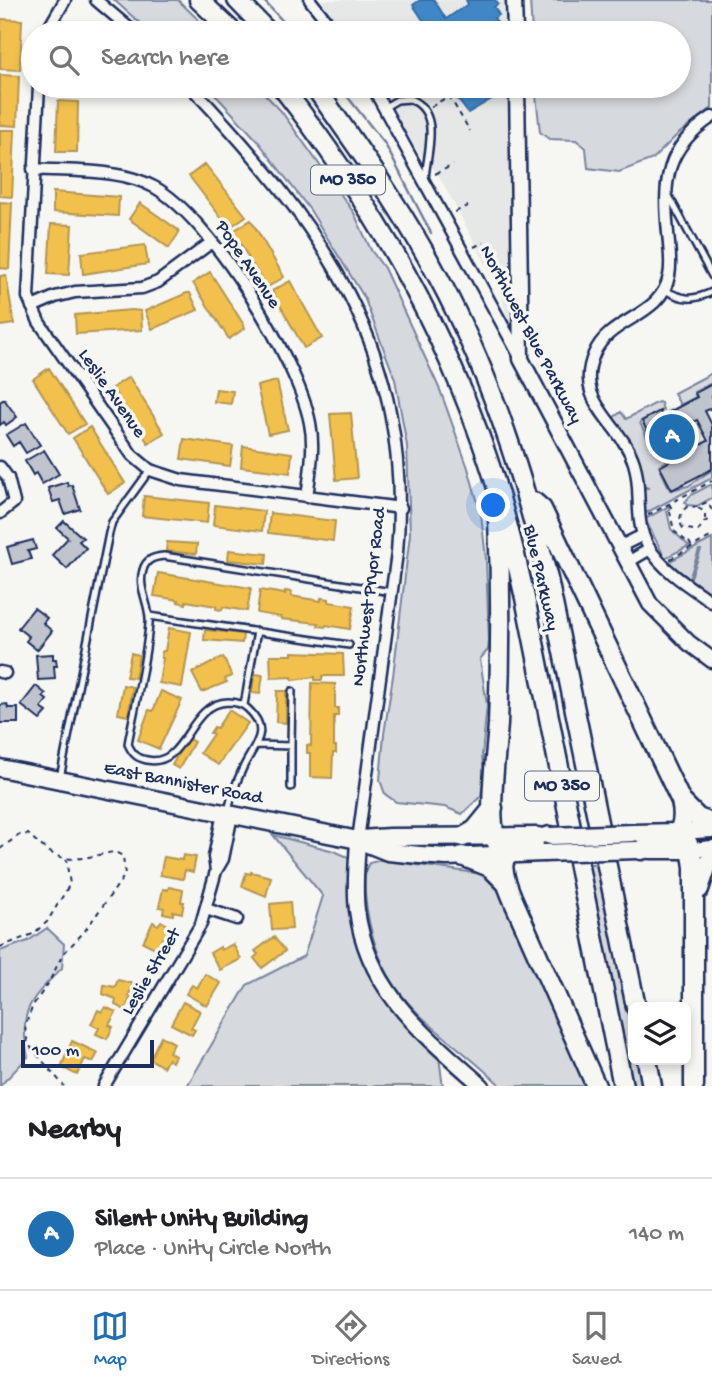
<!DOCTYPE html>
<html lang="en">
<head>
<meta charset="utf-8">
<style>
  body { margin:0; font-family:"Gochi Hand",sans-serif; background:#f6f6f6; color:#202124 }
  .controls { position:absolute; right:21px; bottom:21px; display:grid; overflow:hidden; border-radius:10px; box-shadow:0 4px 10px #0003 }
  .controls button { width:63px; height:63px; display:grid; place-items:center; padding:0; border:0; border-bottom:2px solid #e0e0e0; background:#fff; color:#202124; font:35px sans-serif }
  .scale { position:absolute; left:21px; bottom:18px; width:133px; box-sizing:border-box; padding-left:7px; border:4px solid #1b2f5e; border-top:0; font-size:19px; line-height:24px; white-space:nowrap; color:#1b2f5e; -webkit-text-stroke:5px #f6f6f2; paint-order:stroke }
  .you { position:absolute; left:494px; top:506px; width:24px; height:24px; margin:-18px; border:5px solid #fff; border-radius:50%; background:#1a73e8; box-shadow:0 0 0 10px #1a73e833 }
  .badge { display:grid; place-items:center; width:46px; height:46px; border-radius:50%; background:#1f6fb2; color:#fff; font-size:23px; font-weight:700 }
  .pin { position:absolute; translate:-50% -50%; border:4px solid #fff; box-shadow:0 2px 7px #0006 }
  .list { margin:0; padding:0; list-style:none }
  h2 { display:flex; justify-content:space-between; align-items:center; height:91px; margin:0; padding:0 28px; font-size:30px }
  h2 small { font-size:23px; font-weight:400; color:#757577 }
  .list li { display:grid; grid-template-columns:46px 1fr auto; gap:21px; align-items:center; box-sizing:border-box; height:112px; padding:0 28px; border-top:2px solid #e0e0e0 }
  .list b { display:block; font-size:26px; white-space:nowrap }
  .list p { margin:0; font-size:23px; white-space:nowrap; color:#757577 }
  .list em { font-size:23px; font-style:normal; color:#757577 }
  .icon { flex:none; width:38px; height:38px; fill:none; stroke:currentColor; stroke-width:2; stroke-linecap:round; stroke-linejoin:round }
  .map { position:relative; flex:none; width:712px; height:1086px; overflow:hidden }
  .search { position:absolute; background:#fff; box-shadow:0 4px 10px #0003; left:21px; right:21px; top:21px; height:77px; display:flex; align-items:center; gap:18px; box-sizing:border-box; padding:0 24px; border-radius:38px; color:#757577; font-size:26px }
  .sheet { height:203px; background:#fff }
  nav { display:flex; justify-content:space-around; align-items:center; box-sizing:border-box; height:98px; border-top:2px solid #e0e0e0; background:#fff; font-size:19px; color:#757577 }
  nav a { display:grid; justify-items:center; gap:4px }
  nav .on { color:#1f6fb2 }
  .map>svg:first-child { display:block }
  .built { fill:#e6e7e7 }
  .green { fill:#d6d9dd; stroke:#78849e; stroke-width:2 }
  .homes { fill:#f2c14e; stroke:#b29553; stroke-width:2 }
  .schools { fill:#3f88c5; stroke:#346da6; stroke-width:2 }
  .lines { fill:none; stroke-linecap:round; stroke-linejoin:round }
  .stream { stroke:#717e99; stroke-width:2.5 }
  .building { fill:#c0c4cd; stroke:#1b2f5e; stroke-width:2; fill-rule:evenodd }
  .lane-casing { stroke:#1b2f5e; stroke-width:10 }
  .street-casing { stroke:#1b2f5e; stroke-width:15 }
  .secondary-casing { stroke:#1b2f5e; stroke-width:19 }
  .primary-casing { stroke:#1b2f5e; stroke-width:21 }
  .highway-casing { stroke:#1b2f5e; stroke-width:23 }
  .path { stroke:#1b2f5e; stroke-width:2; stroke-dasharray:5 5; stroke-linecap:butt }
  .lane { stroke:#f6f6f2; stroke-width:5 }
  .street { stroke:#f6f6f2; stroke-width:10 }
  .secondary { stroke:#f6f6f2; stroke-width:14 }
  .primary { stroke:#f6f6f2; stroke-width:16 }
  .highway { stroke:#f6f6f2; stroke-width:18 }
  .primary-bridge-casing { stroke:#1b2f5e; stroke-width:21; stroke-linecap:butt }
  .primary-bridge { stroke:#f6f6f2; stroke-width:16 }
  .labels { text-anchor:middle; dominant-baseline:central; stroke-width:7; stroke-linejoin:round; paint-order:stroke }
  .shield { fill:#f6f6f2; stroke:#5d6b8a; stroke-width:2 }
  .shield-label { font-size:18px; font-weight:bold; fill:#1b2f5e }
  .street-label { font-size:19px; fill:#1b2f5e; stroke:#f6f6f2 }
</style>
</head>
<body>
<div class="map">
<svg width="712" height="1086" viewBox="0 0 712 1086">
  <rect width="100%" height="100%" fill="#f6f6f2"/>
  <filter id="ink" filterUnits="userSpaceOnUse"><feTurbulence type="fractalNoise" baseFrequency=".0143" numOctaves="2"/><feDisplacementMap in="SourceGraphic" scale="14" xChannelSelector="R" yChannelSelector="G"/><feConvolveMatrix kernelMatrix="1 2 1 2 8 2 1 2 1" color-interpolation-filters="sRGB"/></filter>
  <g filter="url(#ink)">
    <path class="built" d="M321,0H507L508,33H344Z
      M379,86H509L516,324L509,325L500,290L437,172L419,154Z"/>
    <path class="green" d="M114,0H178L212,33H151Z
      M530,0H712V108L677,135L653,159L619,172L588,168L586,148L576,140L549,139L540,132L535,86H679V33H532Z
      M207,86H257L281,111L354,213L371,250L384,268L440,390L468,468L481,514L486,559L489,641L488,650L480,659L487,705L482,755L484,774L481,796L462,814L445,807L396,802L385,794L380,780L384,734L393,676L410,534L407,446L395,379L364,297L310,210L257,140Z
      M712,373V383L694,392L696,397L680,405L674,393Z
      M658,402L661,403L663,410L641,421L640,423L649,441L655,439L667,461L659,466L670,490L688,486L712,470V478L644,514L643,488H649L641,486L638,458L613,418L621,412L626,419Z
      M710,485H712V498L697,506L687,505L685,502L691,495Z
      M669,506L670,509L667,511L671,529L689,546L665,558L645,519Z
      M712,539V596L690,580L701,550H699L689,579L668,562Z
      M273,835L334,851L348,857L350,864C346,917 360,971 394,1012C405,1024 435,1045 439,1059C441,1067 441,1077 443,1086H187L247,985L304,956L323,896Z
      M381,860L483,874L497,881L590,1086H501C439,1025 382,1007 367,910C365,897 362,874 369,863Z
      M587,864H598L633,1036V1060H638L643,1086H633Z
      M47,928L64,944L62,968C30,1000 18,1010 28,1057L0,1086V951L28,941Z"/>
    <path class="homes" d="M1,19L22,20L20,70L0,69Z
      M0,75L19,76L17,126L0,125Z
      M60,86H81L80,97L60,96Z
      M58,101L78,102L77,152H56Z
      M0,130H15L12,197L0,196Z
      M205,164L246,216L229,228L189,176Z
      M53,192L119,197L118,216L53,212Z
      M0,202L12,203L9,269L0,268Z
      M140,203L178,230L179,233L169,248L129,219Z
      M251,220L284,277L266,288L233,231Z
      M51,224L72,225L69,275L48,274Z
      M145,245L148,264L83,274L81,253Z
      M210,272L244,325L245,328L229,339L193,283Z
      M6,275L14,324L0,326V276Z
      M290,281L322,338L304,348L272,291Z
      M187,293H190L198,310L152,329L145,311Z
      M131,310L141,311L142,330L76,334L75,315Z
      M49,368L85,424L68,434L33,379Z
      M129,377L164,433L148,443L112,388Z
      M277,381L288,430L268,434L257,386Z
      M216,389L233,391L231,404L214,402Z
      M351,413L357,478L336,480L330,414Z
      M90,427L125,483L108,494L73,438Z
      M184,439L233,446L230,466L181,459Z
      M243,446L292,453L290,473L241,467Z
      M144,496L209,503L207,523L142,516Z
      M215,505L264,511L262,531L213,525Z
      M270,513L335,521L333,541L268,533Z
      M167,542L197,544L196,554L166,551Z
      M229,550L267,554L266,564L228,560Z
      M158,573L251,588L247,611L223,607L222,610L216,609V606L186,601V604L178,602L179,600L154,596Z
      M260,590L285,594V591L292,592L291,596L321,601V598L329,599V602L354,606L350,629L326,625L325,627L318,626L319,623L281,619V617L257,613Z
      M169,628L191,632L182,687L159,683L163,658H161L162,651H165Z
      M205,630L243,634L242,643L204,640Z
      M292,652L343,654L344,676H322V680H315V677L292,680V677L271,678L270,655H292Z
      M131,653L139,655L135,678L126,677Z
      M223,657L232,676L225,679L227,682L202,692L192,673Z
      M254,674L263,675L260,694L252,693Z
      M312,683L335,684V708H338V716H334V746H336V753H333L332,778L310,777V753H307V745L311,746Z
      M123,685L133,687L128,716L118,714Z
      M161,691L182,700L159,749L138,740L149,710L153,711Z
      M277,691H286V723L276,722Z
      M229,710L248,723L218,765L200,753L213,734L210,733L214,727L217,728Z
      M187,738L194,742L179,769L172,765Z
      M183,855L196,857L193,872L185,870L183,879L160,875L164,857L182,860Z
      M251,872L271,877L266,896L242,886L246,873L251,874Z
      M169,887L183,890L181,902H184L182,913L173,911V915L163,913L164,908L159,907L163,889L168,890Z
      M290,902L292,929L272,930L270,904Z
      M161,921L173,928L167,940L163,938L157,949L143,942L153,922L158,925Z
      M274,937L285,951L262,968L254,958L258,954L255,951Z
      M233,944L241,959L220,970L210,953L220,947L221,950Z
      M205,974L221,983L207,1006L186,994L192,985L197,988Z
      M118,980L134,984L128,996L131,997L125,1010L115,1005L116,999L103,994L104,985L115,987Z
      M183,1002L200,1011L191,1028L195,1030L192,1035L171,1024Z
      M105,1007L116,1012L109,1025L113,1027L107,1039L96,1034L99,1028L91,1024L98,1010L102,1012Z
      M161,1036L174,1043L169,1052L175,1056L172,1062L168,1059L163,1067L150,1059Z
      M72,1041L98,1053L93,1062L85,1059L77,1075L61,1067Z"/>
    <path class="schools" d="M420,0H434L446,19L468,4L466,0H495L498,4L494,7L499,15L494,18L501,28L497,31L499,33H423L429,29L413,5Z
      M448,86H488L489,90L492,87L497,96L468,113Z"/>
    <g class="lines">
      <path class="stream" d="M263,0L294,33
        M339,86L385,144L431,233"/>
    </g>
    <path class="building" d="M712,384V408L705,411L712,425V469L672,490L660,467L670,461L657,436L651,439L642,421L660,411L662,416L697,397L695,393ZM697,420L708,441L692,449L681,428Z
      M4,399L17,417L6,425L4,422L0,425V402Z
      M26,423L40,445L26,453L19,442L13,446L6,435Z
      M44,450L59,474L42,484L36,473L33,475L25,461Z
      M67,482L68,486L72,485L80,509L65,514L60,500L53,502L48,488Z
      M64,521L83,538L79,541L86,548L67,569L52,555L68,538L57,528Z
      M33,540L36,549L28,551L31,559L12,564L7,547Z
      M34,608L47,618L43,623L52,631L37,650L26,641L29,637L18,628Z
      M53,654V659H56L57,666H54L55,679L38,680L36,655Z
      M36,686L46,694L43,697L47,700L41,708L47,712L40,720L21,705Z
      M7,704L8,708H18V723H0V705Z"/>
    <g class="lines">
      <defs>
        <path id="lane" d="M385,107L397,100L410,99C443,113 426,154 425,180
          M669,196L712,276
          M665,290C682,300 693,301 712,292
          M149,616L349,645
          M244,705L257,631
          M257,745L291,746L292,691
          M60,778L109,533L112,522L150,470
          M291,787V746
          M228,811C231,797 236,783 242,770C252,747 273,732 248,709C243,704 236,702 228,702C187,703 187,768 147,760C136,758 132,753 128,744C135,705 146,663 149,624C151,605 137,589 143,570C146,559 154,557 164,556L392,592"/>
        <path id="street" d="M96,0L135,33
          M310,0L336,33
          M46,33L65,0
          M39,86L28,297L39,322L132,455L150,470L181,480L401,508
          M190,86C323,227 414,350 397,553L358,840
          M372,86L519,355
          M712,117C665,148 663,181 668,233C669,247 672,262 669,276C661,318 609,317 594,354C573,403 621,422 634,463C643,490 633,520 648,546C662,570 690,587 712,602
          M33,169C72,172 119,168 154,187C210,217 298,360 310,423C315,447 310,473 307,497
          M32,307L55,297L75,292L142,288L158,282L212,242
          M0,467L8,478L14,502L0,513
          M619,547L643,535
          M628,562L650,549
          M0,672L5,673
          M216,871L214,857L223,813
          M206,909L237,919
          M104,1086L201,924L216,871L223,859L232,815"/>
        <path id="secondary" d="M514,0L515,33
          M517,86L521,359L650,604L689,643L712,660
          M678,832L712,830
          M358,840C357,863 354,887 357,910C367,991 425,1035 482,1086
          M692,850L712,848"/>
        <path id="primary" d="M0,768L358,840L388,852L420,855L447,857L543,853
          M633,833L678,832
          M361,839L389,837L538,836
          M650,850H692"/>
        <path id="highway" d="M199,0L234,33
          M237,0L269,33
          M281,86C365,193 435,311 481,440C500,491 513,544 525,598L623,1086
          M314,86C366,158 417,231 456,312C498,397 526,487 548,579L636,1007
          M534,502L542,509L681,801C689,835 670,843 641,850
          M498,518C501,587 501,655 498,724C496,754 488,809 495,837C496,844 501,850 506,855
          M681,801L698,818L712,823
          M678,832C690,842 692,852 694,867V1086
          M550,836C541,839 531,840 522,843C492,855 505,880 514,902L596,1086
          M463,837L475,830L493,808
          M462,856L490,867L506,883
          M699,889L707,865L712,860
          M647,1060L652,1086"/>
      </defs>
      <use href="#lane" class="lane-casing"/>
      <use href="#street" class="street-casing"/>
      <use href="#secondary" class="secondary-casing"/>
      <use href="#primary" class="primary-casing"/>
      <use href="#highway" class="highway-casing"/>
      <path class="path" d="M449,96L470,131
        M431,107L447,97
        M435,174L453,165
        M455,212L468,206
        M474,247L484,242
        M669,504L673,510L670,512L674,531L686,541L688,540L692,547
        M698,508L705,512V521
        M712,510L707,502L696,507L688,506C681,511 677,521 683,528L698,531L704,522L712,518
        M648,515L712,481
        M670,559L712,536
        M0,849L19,835L28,834C36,841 45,850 55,855C72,864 97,854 115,852L123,856L125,875L84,932L63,954L48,984L33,1005L25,1027L28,1044L64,1086
        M0,947L33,934L47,922L70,884L66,859"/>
      <use href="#lane" class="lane"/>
      <use href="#street" class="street"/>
      <use href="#secondary" class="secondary"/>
      <use href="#primary" class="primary"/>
      <use href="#highway" class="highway"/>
      <defs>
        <path id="primary-bridge" d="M550,836L633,833
          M543,853L637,850"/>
      </defs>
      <use href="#primary-bridge" class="primary-bridge-casing"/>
      <use href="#primary-bridge" class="primary-bridge"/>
    </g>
  </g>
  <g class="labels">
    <g class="shield">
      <rect x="311" y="165.5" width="74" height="29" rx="5"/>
      <rect x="525" y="771.5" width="74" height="29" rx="5"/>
    </g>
    <g class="shield-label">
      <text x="348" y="180">MO 350</text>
      <text x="562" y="786">MO 350</text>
    </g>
    <g class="street-label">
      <text transform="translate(247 265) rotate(56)">Pope Avenue</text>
      <text transform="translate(530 335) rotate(62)">Northwest Blue Parkway</text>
      <text transform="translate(111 394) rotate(55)">Leslie Avenue</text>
      <text transform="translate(540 578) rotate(77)">Blue Parkway</text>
      <text transform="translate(370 597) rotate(-83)">Northwest Pryor Road</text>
      <text transform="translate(183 784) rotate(11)">East Bannister Road</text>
      <text transform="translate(152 972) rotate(-59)">Leslie Street</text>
    </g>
  </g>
</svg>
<div class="controls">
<button><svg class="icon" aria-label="layers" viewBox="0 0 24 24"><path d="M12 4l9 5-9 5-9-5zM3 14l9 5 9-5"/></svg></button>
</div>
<div class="scale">100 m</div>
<div class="you"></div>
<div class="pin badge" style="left:672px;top:437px">A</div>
<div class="search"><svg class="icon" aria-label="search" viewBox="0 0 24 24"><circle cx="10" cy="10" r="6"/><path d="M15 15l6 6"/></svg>Search here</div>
</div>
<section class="sheet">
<h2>Nearby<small></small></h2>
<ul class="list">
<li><span class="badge">A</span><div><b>Silent Unity Building</b><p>Place · Unity Circle North</p></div><em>140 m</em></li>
</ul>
</section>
<nav>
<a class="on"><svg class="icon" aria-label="map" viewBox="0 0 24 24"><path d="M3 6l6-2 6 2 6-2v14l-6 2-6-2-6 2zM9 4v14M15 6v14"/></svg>Map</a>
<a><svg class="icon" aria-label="directions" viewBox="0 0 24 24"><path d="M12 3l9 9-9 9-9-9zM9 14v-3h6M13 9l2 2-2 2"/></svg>Directions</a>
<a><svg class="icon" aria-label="saved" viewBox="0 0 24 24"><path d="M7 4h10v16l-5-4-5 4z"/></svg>Saved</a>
</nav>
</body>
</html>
